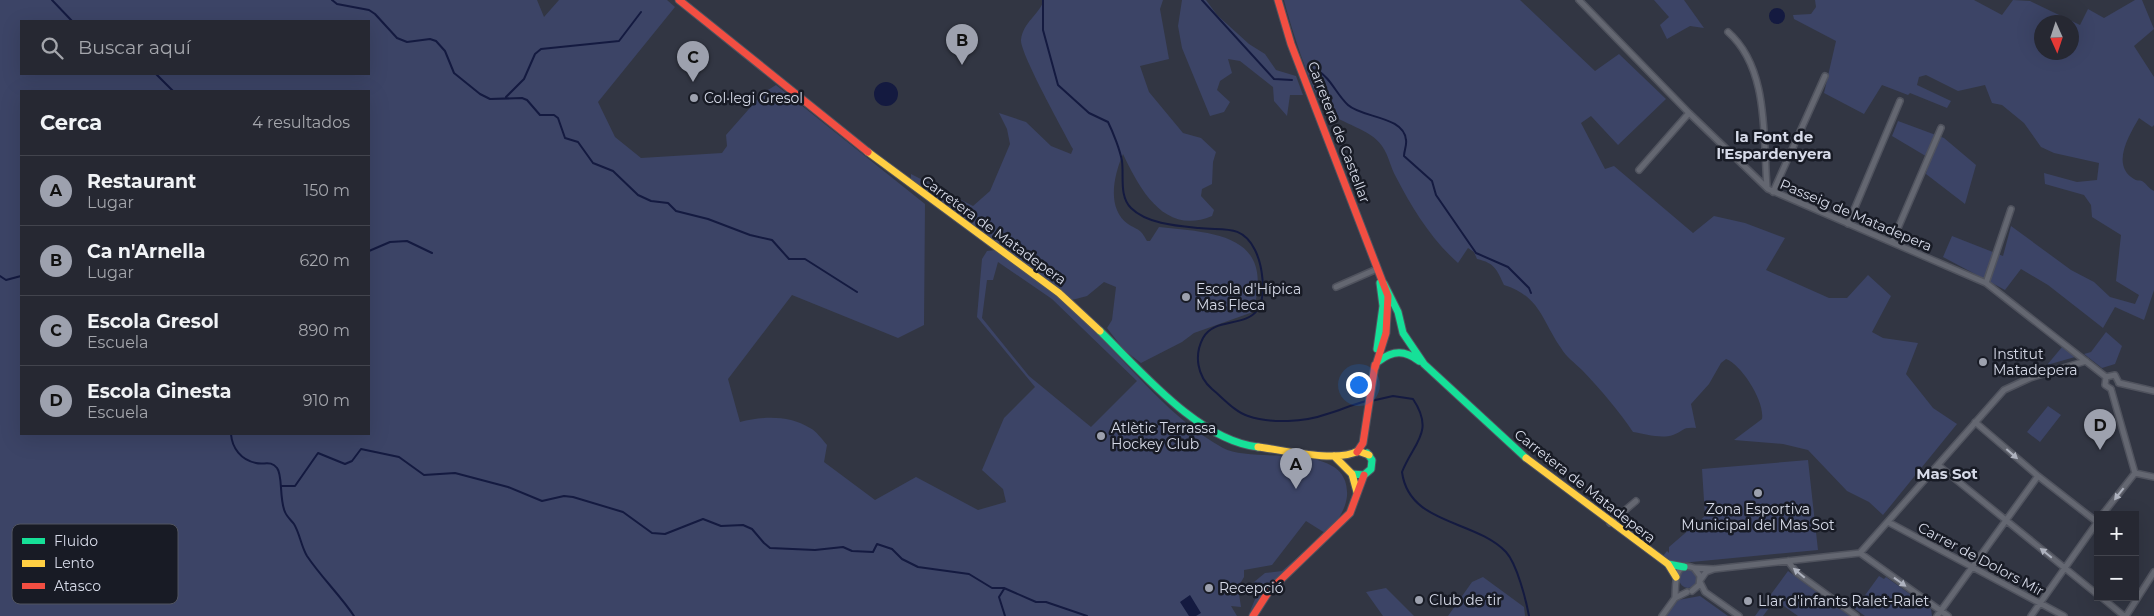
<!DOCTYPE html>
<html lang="es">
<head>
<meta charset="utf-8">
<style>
  body { margin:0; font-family:Montserrat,sans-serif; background:#2e303a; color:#f1f3f6 }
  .controls { position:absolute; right:15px; bottom:15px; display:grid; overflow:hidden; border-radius:0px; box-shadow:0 5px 20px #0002 }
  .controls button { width:45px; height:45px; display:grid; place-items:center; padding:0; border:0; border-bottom:1px solid #42444d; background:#262832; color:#f1f3f6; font:25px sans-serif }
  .compass { position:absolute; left:2034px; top:15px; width:45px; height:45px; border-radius:50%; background:#262832; box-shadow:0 5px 20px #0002; rotate:177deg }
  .you { position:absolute; left:1358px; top:384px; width:18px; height:18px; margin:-12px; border:4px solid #fff; border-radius:50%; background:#1a73e8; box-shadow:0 0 0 8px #1a73e833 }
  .badge { display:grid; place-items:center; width:32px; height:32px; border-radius:50%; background:#9da1ae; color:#111; font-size:16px; font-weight:700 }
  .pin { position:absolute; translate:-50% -41px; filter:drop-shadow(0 1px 2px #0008) }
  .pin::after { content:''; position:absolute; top:26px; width:18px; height:15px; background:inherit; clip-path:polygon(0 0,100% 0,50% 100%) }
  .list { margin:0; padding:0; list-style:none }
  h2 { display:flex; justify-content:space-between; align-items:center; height:65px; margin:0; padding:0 20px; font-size:21px }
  h2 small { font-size:16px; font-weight:400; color:#a4a6ac }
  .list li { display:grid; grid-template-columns:32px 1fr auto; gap:15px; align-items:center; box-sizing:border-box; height:70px; padding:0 20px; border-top:1px solid #42444d }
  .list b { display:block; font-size:19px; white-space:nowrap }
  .list p { margin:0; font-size:16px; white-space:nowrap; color:#a4a6ac }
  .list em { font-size:16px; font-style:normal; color:#a4a6ac }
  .icon { flex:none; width:28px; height:28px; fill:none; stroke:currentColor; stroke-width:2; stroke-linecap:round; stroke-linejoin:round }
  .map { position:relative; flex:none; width:2154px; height:616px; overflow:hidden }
  .search { position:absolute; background:#262832; box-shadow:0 5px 20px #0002; left:20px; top:20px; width:350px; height:55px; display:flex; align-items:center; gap:12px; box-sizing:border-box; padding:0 18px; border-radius:0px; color:#a4a6ac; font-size:19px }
  .panel { position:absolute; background:#262832; box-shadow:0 5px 20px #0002; left:20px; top:90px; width:350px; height:345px; border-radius:0px }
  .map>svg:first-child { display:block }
  .green { fill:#3c4466; fill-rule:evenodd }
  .water { fill:#141a40 }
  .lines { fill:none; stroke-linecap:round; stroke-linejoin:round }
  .stream { stroke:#141a40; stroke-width:2 }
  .street-casing { stroke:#50535e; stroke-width:8 }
  .fast-casing { stroke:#50535e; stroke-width:9 }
  .slow-casing { stroke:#50535e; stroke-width:9 }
  .jam-casing { stroke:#50535e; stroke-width:9 }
  .street { stroke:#646771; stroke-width:5 }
  .fast { stroke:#16e098; stroke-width:7 }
  .slow { stroke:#ffcf43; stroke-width:7 }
  .jam { stroke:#f24e42; stroke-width:7 }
  .oneway { fill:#aeb2be }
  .poi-dot { fill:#9da1ae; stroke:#181b25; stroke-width:2 }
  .labels { text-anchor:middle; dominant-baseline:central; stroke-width:5; stroke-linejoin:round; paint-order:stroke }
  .poi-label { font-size:14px; fill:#d6dae8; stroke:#181b25; text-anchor:start }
  .street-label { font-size:14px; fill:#d6dae8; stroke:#181b25 }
  .neighbourhood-label { font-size:15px; font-weight:bold; fill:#d6dae8; stroke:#181b25 }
  .key { fill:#181b25; stroke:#515460; stroke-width:1 }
  .key-label { font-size:14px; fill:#d6dae8 }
</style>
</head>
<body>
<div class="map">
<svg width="2154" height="616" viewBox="0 0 2154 616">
  <rect width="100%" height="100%" fill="#323643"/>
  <path class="green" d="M0,0H537L544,17L559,0H667L675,7L598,102L615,137L641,158L722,153L727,146L726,135L763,93L776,85L925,204L924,325L898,338L792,295L728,379L740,422C763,416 789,415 810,428C816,431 822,439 827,445L824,462L875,500L916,477L978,510L1006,502L1003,489L982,470L1004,418L1035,387L977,317L982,259L987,251L996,250C1030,275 1063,299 1092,329C1134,370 1171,419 1223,448C1254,465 1351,439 1347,496C1343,538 1269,574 1248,616L1256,597L1254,582L1265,573L1282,571L1325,533L1306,521L1272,565L1244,570V577L1238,587L1241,607L1231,606L1237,616H0ZM21,21H369V74H21ZM21,91H369V434H21ZM998,262L1052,299L1137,381L1091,427L1029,376L982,318L987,280H993Z
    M1044,0H1163L1160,9L1169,59L1140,66L1149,92L1183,133L1201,138L1216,152L1213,162L1212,184L1202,189L1201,196L1214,210L1212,216C1165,236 1140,190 1123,154C1114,175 1106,208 1128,224C1139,231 1140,228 1147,241H1150L1159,227C1218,233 1275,235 1253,312L1194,333L1182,342L1141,363L1124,350L1107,328L1112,320L1116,287L1104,282L1087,296L1072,300L911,181V174L973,206L990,191L1010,144L1007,129L999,113L1026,122L1051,146L1071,154L1073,149C1064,132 1020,53 1021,40C1023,22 1039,15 1044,0Z
    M1182,0H1206L1217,15L1249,44L1265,54L1276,70L1296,76L1303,95H1290L1287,116L1274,101L1273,87L1240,61L1228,59L1232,73L1220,81L1217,90L1230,102L1224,112L1210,116L1182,48L1178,26Z
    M1284,0H1520L1595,71L1619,54L1666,99L1618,145L1591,116L1581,123L1605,169L1614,166L1693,233L1714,216L1745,223L1785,238L1766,270L1829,298H1847L1868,275L1891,296L1872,332L1883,338L1918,343L1906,374L1933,408L1957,424L1883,515L1869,502L1847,491L1808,450L1783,444L1734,440L1762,419C1765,402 1742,365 1726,359L1721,363L1709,384L1691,404L1696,428C1681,427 1685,431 1673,435C1661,439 1645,434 1633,432C1618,410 1601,390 1582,370C1575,363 1566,357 1561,348C1542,321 1540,296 1504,285C1497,270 1495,263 1477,259L1474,252L1468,248L1458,263C1431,239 1412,208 1396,177C1390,166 1389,156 1382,146C1370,128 1342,125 1326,110C1313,97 1289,21 1284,0Z
    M1654,0H1684L1704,28L1690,26L1667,39L1660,25L1669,17Z
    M1815,0H1974L2002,15L2013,0L2030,1L2080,25L2088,9L2104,18L2135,0H2142L2154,29L2134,46L2154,77V125L2152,127L2139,118C2130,134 2110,165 2134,179C2136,181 2140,180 2142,181C2147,184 2149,189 2154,191V290L2144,320L2115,307L2103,328L2048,285L2021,269L2005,290L1943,257L1952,236L2003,256L2011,226L2071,270L2094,282L2110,297L2135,304L2139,295L2116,281L2121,235L2092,217L2091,205L2084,195L2045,184L2044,173L2077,182L2097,180L2099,163L2054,153L2041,147L2024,123L2002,105L1992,103L1985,85L1958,91L1926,75L1919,77L1917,85L1951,101L1947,108L1910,93L1908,95L1882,85L1864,114L1824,93L1836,41L1794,19L1793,15L1811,14L1816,7ZM2042,22H2072V52H2042Z
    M1898,121L1944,138L1976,165L1965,204L1926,174L1929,158L1892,136Z
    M2106,332L2122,346L2115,364L2102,368L2084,354L2091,352Z
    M2062,347L2075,357L2047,365Z
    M2048,406L2061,415L2040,442L2027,432Z
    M1808,460L1818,550L1681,563L1671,561L1663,556L1667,551L1669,553V547L1705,516L1702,469Z
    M1679 579a9 9 0 1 1 18 0a9 9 0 1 1-18 0Z
    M1788,571L1850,616H1798L1775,600L1763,616H1755Z
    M1879,576L1884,579L1886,577L1931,609L1932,616H1865L1855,609Z
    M1483,577L1524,607L1525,616H1448L1472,582Z
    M1386,588L1414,616H1383L1366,592Z
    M1700,596L1728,616H1666L1678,600Z"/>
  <path class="water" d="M1769 16a8 8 0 1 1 16 0a8 8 0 1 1-16 0Z
    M874 94a12 12 0 1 1 24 0a12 12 0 1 1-24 0Z
    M1190,595L1201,613L1196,616H1189L1180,602Z"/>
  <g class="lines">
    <path class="stream" d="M52,0L72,21
      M332,0L337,4L369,10L375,14L397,38L407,42L430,39L436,41L445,51L454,73L480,94L490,99L522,98L527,100L540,115H554L558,118L565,138L578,142L593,163L613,171L638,195L651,201L668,203L676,211L708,219L750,235L772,240L789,259H805L857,292
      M1043,0V30L1058,85L1089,113L1108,122C1113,132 1120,150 1122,161C1124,176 1119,196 1131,208C1147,224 1178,226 1199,228C1222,231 1242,223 1255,250C1262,264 1267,294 1258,309C1246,328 1214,317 1203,338C1194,355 1197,376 1212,389C1223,398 1235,412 1248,416C1271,424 1305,422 1327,414C1341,410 1353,404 1367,401
      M1202,0L1274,79L1292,80
      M1314,71L1317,70C1331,78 1336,94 1348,105C1362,118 1404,116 1406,140C1407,145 1404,151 1404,156L1432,181L1436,195L1476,253L1508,267L1529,288L1531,293
      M156,74L173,91
      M506,97L524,79L535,54L541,49L619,41L641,12
      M369,251L390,242L407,241L432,253
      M0,276L6,280L21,276
      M1371,401L1393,396L1413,399C1435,432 1414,442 1402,472C1409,525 1474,519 1506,552C1517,564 1526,600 1529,616
      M231,434C232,448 241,460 256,463C264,465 271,460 277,468C283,475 279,499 285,512C287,517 291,520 294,524C300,534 301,546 307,556C321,577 340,595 354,616
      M281,486H295L318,453L345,464L352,461L361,449L399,457L424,475L455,473L508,487L542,501L564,496L573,497L623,512L652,533L665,534L703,519L721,526L743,525L752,529L764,543L770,548L815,550L843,547L852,551L873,552L877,544L892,549L902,559L918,567L969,574L992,588H1004L1036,602H1046L1087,616
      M1004,589L999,597L1005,616"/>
    <defs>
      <path id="street" d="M1579,0L1689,113L1768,189L1986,283L2106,377
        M1728,32C1769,68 1763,136 1767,187
        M1639,170L1689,113
        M1773,192L1825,76
        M1848,224L1900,101
        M1892,242L1941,128
        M1986,283L2011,209
        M1336,287L1377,269
        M2106,377L2115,375L2119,383
        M2106,377L2105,385L2111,389
        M2119,383L2154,391
        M2111,389L2135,473
        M1975,422L2038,476L2097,522
        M1938,465L2098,595
        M2135,473L2154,477
        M2102,515L2135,473
        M1888,522L2064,616
        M1610,523L1636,501
        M1860,553L1948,616
        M1788,561L1797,573L1856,616
        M1694,568L1714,569L1860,553L2004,390L2030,378L2086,361
        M1701,579L1706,572L1714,569
        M1700,582L1705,592L1739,616
        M2101,597L2124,616
        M1675,598C1676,585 1673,560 1694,568L1700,576L1699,585L1692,591
        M1662,616L1675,598L1687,592
        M1937,616L2038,476
        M2031,616L2098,521
        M2126,616L2154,572"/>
      <path id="fast" d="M1384,284L1398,312L1403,333L1424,364L1526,458
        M1100,331C1141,371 1198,440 1258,447
        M1377,349L1383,306L1380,283
        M1379,361C1393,350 1405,350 1419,361
        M1352,474L1364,475L1371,469L1372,460L1367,453
        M1668,564L1684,567"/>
      <path id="slow" d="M868,152L1059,293L1100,331
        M1258,447C1283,450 1337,463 1358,451L1369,455
        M1334,456L1352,474L1357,492
        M1526,458L1668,564L1676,577"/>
      <path id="jam" d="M679,0L868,152
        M1278,0L1291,44L1388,296L1386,333L1375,368
        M1357,452L1363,443L1375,365
        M1253,616L1269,591L1350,513L1364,475"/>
    </defs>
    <use href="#street" class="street-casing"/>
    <use href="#fast" class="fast-casing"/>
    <use href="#slow" class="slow-casing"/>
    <use href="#jam" class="jam-casing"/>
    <use href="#street" class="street"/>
    <use href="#fast" class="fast"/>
    <use href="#slow" class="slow"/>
    <use href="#jam" class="jam"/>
  </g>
  <defs><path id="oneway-solid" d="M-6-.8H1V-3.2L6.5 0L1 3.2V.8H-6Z" transform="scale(1.25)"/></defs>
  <g class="oneway">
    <use href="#oneway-solid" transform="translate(2012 454) rotate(41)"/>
    <use href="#oneway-solid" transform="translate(2119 494) rotate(128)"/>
    <use href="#oneway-solid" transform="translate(2046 553) rotate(-141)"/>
    <use href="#oneway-solid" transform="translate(1799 573) rotate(-140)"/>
    <use href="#oneway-solid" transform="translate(1900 582) rotate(36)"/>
  </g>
  <g class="poi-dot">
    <circle cx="694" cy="98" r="5"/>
    <circle cx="1186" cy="297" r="5"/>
    <circle cx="1983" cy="362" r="5"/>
    <circle cx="1101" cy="436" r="5"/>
    <circle cx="1758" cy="493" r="5"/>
    <circle cx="1209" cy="588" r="5"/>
    <circle cx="1419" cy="600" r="5"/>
    <circle cx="1748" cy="601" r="5"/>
  </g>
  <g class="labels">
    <g class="poi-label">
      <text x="704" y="98">Col·legi Gresol</text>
      <text x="1196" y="289">Escola d'Hípica<tspan x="1196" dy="16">Mas Fleca</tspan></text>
      <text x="1993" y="354">Institut<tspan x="1993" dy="16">Matadepera</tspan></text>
      <text x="1111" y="428">Atlètic Terrassa<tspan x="1111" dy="16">Hockey Club</tspan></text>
      <text x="1758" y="509" text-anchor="middle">Zona Esportiva<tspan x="1758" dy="16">Municipal del Mas Sot</tspan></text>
      <text x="1219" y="588">Recepció</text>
      <text x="1429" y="600">Club de tir</text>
      <text x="1758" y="601">Llar d'infants Ralet-Ralet</text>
    </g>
    <g class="street-label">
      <text transform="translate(1339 132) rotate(69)">Carretera de Castellar</text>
      <text transform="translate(1856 215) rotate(23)">Passeig de Matadepera</text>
      <text transform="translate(994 230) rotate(36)">Carretera de Matadepera</text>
      <text transform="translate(1585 486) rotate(38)">Carretera de Matadepera</text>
      <text transform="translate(1981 559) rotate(28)">Carrer de Dolors Mir</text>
    </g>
    <g class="neighbourhood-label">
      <text x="1774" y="136">la Font de<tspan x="1774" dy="17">l'Espardenyera</tspan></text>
      <text x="1947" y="473">Mas Sot</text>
    </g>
  </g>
  <rect x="12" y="524" width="166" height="80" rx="8" class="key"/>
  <rect x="22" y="538" width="23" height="6" fill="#16e098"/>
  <rect x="22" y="560" width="23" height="7" fill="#ffcf43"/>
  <rect x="22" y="583" width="23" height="6" fill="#f24e42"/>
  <g class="key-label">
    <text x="54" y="546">Fluido</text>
    <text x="54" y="568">Lento</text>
    <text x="54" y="591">Atasco</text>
  </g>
</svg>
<div class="controls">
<button>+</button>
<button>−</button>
</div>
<svg class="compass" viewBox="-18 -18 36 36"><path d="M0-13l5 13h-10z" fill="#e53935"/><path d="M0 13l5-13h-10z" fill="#a4a6ac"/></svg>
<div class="you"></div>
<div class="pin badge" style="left:1296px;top:489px">A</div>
<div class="pin badge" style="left:962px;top:65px">B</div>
<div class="pin badge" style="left:693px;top:82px">C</div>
<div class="pin badge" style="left:2100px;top:450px">D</div>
<div class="search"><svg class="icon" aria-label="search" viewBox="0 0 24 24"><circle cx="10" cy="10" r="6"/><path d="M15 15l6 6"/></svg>Buscar aquí</div>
<section class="panel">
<h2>Cerca<small>4 resultados</small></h2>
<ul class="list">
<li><span class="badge">A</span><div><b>Restaurant</b><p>Lugar</p></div><em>150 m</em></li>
<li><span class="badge">B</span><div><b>Ca n'Arnella</b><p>Lugar</p></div><em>620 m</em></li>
<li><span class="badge">C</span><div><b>Escola Gresol</b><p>Escuela</p></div><em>890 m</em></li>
<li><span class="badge">D</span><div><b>Escola Ginesta</b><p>Escuela</p></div><em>910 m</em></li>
</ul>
</section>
</div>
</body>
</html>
